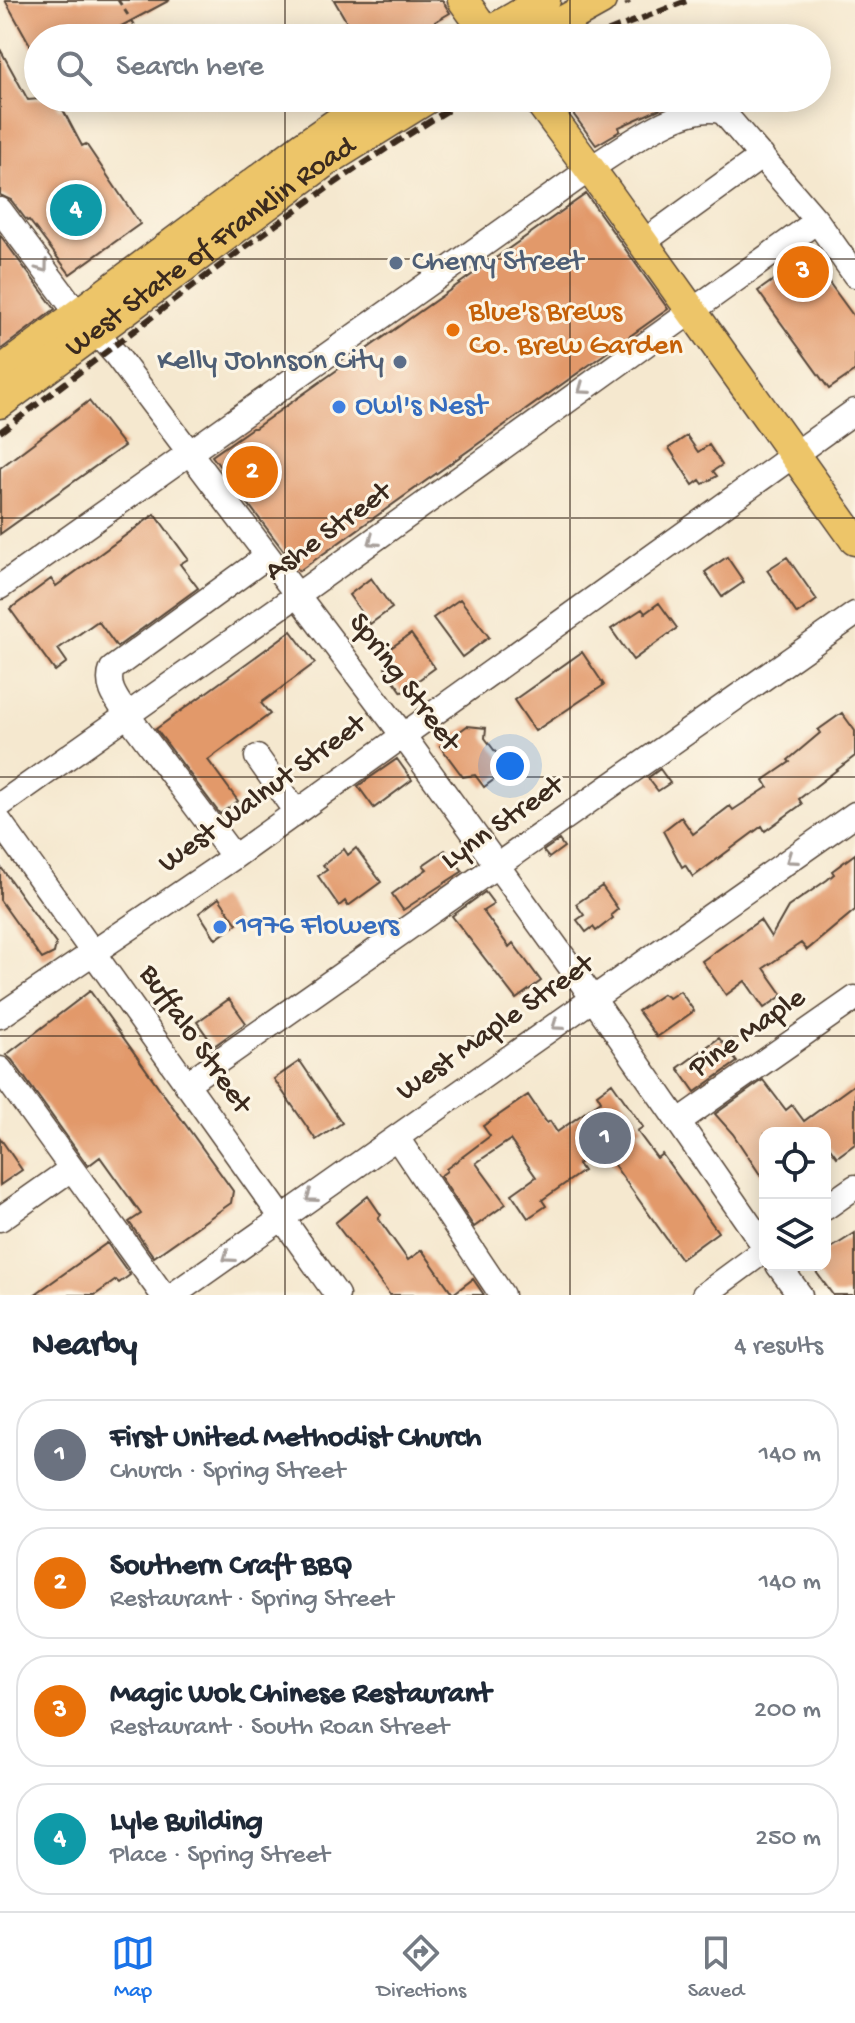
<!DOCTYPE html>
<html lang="en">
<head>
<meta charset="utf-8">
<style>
  body { margin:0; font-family:"Gochi Hand",sans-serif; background:#f6f6f7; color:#1f2937 }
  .controls { position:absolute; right:24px; bottom:24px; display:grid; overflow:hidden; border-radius:16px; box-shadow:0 4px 20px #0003 }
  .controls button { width:72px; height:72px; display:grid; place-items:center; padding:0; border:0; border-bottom:2px solid #e0e1e3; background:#fff; color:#1f2937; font:40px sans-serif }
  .you { position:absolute; left:510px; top:766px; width:28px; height:28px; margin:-20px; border:6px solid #fff; border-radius:50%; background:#1a73e8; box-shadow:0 0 0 12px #1a73e833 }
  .badge { display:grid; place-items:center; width:52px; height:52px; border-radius:50%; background:#1a73e8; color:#fff; font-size:26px; font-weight:700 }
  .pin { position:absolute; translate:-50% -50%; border:4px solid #fff; box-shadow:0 2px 8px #0006 }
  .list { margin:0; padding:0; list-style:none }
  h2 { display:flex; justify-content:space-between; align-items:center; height:104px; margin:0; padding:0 32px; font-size:34px }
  h2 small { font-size:26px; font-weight:400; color:#747a83 }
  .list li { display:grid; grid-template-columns:52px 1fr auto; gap:24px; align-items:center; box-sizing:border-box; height:112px; margin:0 16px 16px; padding:0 16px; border:2px solid #e0e1e3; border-radius:32px }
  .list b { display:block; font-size:30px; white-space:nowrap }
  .list p { margin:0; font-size:26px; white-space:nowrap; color:#747a83 }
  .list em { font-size:26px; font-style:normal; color:#747a83 }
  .icon { flex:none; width:44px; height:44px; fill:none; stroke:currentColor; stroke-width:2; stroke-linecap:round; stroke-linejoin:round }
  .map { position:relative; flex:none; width:855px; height:1295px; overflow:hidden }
  .search { position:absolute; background:#fff; box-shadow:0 4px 20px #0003; left:24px; right:24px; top:24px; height:88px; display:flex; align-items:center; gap:20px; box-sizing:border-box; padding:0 28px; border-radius:44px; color:#747a83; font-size:30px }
  .sheet { height:616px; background:#fff }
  nav { display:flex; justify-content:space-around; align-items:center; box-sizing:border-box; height:112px; border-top:2px solid #e0e1e3; background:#fff; font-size:22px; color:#747a83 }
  nav a { display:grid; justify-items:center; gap:4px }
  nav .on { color:#1a73e8 }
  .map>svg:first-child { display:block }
  .building { fill:#e2996a }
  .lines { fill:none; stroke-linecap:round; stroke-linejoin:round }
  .minor-casing { stroke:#574639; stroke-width:27 }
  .major-casing { stroke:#574639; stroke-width:33 }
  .path { stroke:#574639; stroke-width:3; stroke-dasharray:6 6; stroke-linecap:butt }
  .minor { stroke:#fff; stroke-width:24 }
  .major { stroke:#edc569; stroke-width:30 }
  .rail { stroke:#3b2a1e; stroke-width:6; stroke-dasharray:12 6; stroke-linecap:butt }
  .oneway { stroke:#a79f9a }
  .grid { fill:none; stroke:#3b2a1e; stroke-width:2; stroke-opacity:0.55 }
  .service-dot { fill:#5c6f8a; stroke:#fcf5e5; stroke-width:3 }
  .food-dot { fill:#e8710a; stroke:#fcf5e5; stroke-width:3 }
  .shop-dot { fill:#3f7fe0; stroke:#fcf5e5; stroke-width:3 }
  .labels { text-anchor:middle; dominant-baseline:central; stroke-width:6; stroke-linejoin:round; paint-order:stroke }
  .street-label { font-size:30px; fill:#3b2a1e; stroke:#fcf5e5 }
  .service-label { font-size:30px; fill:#4e5e75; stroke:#fcf5e5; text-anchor:start }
  .food-label { font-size:30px; fill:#c56008; stroke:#fcf5e5; text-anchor:start }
  .shop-label { font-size:30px; fill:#366cbe; stroke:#fcf5e5; text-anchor:start }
</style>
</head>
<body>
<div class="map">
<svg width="855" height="1295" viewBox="0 0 855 1295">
  <rect width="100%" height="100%" fill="#fcf5e5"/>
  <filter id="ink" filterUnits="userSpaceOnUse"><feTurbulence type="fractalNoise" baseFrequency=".0125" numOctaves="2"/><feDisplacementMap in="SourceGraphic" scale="16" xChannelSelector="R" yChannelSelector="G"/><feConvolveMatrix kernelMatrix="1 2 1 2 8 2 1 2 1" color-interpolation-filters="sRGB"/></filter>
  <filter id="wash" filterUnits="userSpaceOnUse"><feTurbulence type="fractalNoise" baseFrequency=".006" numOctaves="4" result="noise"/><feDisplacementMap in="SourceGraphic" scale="32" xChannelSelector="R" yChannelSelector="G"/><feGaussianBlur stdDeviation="1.8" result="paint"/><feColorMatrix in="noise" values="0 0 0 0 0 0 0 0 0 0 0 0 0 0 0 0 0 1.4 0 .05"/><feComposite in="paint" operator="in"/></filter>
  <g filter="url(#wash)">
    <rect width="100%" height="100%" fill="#f5e8cf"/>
    <g id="blocks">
      <path class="building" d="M5,0H170L99,38H38V59Z
        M334,0H442L450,13L407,38H356Z
        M0,49L28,100L53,98L59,109L62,108L82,146L86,144L140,224L70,274L29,220L27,221L11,200L0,195Z
        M568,98H684L619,127L620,131L596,145L566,104L570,103Z
        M586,194L668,309L299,571L212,456L252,428H255Z
        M0,235L55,309L0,350Z
        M809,255L855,318V371L829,389L758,291Z
        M89,401L124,446L0,534V468Z
        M687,436L698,452L709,445L722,465L713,471L717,476L703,484L700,480L693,485L669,448Z
        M155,514L188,559L180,564L198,588L117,647L98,621L58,649L67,662L55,671L10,609L51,579L56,586Z
        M727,557L744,582L722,597L705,572Z
        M787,557L817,600L797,614L767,570Z
        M371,578L392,608L370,624L349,595Z
        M460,599L489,637L462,657L433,618Z
        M659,603L677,628L633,660L611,629L642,609L645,613Z
        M291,631L315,663L261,703L270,714L208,760L238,801L220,814L156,729Z
        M411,634L435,668L402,692L385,668L390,665L382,654Z
        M582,652L604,685L535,731L514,700Z
        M842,713L855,731V756L799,799L802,804L765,831L762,826L693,877L685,865L682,867L663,831L681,817L693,834L730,806L733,810L768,787L764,780L790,762L788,760L820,733L818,730Z
        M467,726L486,728L485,738L506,766L501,770L503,773L484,787L475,775L463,777L440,746Z
        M397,759L412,780L374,808L358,786Z
        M660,769L670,783L658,791L648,778Z
        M559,840L564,847L549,858L543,851Z
        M356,848L381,882L348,906L345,901L339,906L318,876L327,870L323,865L344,849L348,855Z
        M445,850L463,871L403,910L392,894L427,869L423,865Z
        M855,854V910L807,950L801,943L764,968L783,995L764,1008L745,981L726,995L702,961L760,920L771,937L788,907L827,880L834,874L832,871Z
        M0,866L56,944L54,953L42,959L0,900Z
        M602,886L618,909L611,915L613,918L596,931L593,927L586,932L577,920L584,915L576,904Z
        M485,892L494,904L483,911L509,947L513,943L541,981L516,999L452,916Z
        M219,898L237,924L216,939L199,913Z
        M90,991L233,1191L231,1203L154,1257L129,1222L141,1214L100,1157L88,1166L12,1060L6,1055Z
        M680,991L694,1011L657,1037L638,1011L663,994L669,998Z
        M229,999L246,1023L214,1046L197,1022Z
        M719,1038L737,1062L695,1092L678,1068Z
        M300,1061L342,1123L316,1140L274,1079Z
        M763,1080L786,1110L792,1105L804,1121L855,1084V1144L837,1157L825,1141V1133H765V1182L733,1134L715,1114Z
        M612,1083L643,1127L637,1131L657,1158L662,1154L718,1232L681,1259L602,1148L578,1164L583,1171L542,1200L546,1206L528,1218L512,1194L536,1177L510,1140L476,1163L506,1204L474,1227L440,1176L447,1171L446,1169L490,1136L483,1126L528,1095L547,1123L550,1121L557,1132L601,1101L597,1094Z
        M0,1138L22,1170L0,1185Z
        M368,1196L381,1215L378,1218L408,1260L422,1250L453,1294L473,1279L484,1295H390L335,1223Z
        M855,1233V1295H833L811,1265H825V1252Z
        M107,1243L130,1275L119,1283L116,1280L95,1295H34Z"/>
    </g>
  </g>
  <g filter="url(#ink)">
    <use href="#blocks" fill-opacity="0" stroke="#574639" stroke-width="2"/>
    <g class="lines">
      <defs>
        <path id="minor" d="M0,210L69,302L116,355L402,734L580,980L765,1247
          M642,243L762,156
          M0,587L590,169C621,149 686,100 723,112L817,221L855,275
          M257,757L296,812
          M0,805L310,586L817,221
          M0,822L337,1295
          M234,857L128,716C118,701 105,687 112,669L266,557
          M0,1016L234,857L855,411
          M0,1069L163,1295
          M186,1084L855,614
          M678,1122L855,998
          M397,1138L502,1295
          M825,1208L855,1187
          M0,1219L71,1169
          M778,1265L800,1295
          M173,1295L855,814
          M704,1295L765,1250"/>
        <g id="major">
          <path d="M463,0L490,38"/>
          <path d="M478,38L545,0"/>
          <path d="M533,38L601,0"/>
          <path d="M537,98L604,188L855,540"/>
          <path d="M0,372L305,145L373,98"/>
          <path id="s1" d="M0,403L325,162L428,98"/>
        </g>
      </defs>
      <use href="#minor" class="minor-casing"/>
      <use href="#major" class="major-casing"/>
      <path class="path" d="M118,0L143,38
        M625,5L634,0"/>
      <use href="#minor" class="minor"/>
      <use href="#major" class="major"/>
      <path class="rail" d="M591,38L689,0
        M0,432C154,318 303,194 469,98"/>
    </g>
    <defs><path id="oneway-chevron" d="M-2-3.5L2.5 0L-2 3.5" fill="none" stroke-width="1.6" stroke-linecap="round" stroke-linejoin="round" transform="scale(2)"/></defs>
    <g class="oneway">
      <use href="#oneway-chevron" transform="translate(43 267) rotate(53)"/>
      <use href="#oneway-chevron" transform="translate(583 389) rotate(144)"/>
      <use href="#oneway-chevron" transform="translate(373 541) rotate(144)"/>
      <use href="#oneway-chevron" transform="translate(791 859) rotate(145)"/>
      <use href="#oneway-chevron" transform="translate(557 1025) rotate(145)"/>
      <use href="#oneway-chevron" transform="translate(311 1197) rotate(145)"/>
      <use href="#oneway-chevron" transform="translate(228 1257) rotate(145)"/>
    </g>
  </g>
  <path class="grid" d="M285,0V38M570,0V38M285,98V1295M570,98V1295M0,259H855M0,518H855M0,777H855M0,1036H855"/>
  <g class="service-dot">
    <circle cx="396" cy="263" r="8"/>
    <circle cx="400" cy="362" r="8"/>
  </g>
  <circle class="food-dot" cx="453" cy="330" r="8"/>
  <g class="shop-dot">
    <circle cx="339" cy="407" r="8"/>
    <circle cx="220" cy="927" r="8"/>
  </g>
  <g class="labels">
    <g class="street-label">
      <text stroke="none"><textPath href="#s1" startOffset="262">West State of Franklin Road</textPath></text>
      <text transform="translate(329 533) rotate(-36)">Ashe Street</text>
      <text transform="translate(403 683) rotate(53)">Spring Street</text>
      <text transform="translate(263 795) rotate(-36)">West Walnut Street</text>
      <text transform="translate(503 824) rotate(-35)">Lynn Street</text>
      <text transform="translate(496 1029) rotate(-35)">West Maple Street</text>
      <text transform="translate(748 1034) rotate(-35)">Pine Maple</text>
      <text transform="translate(194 1040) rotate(55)">Buffalo Street</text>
    </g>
    <g class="service-label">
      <text x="412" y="263">Cherry Street</text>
      <text x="384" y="362" text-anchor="end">Kelly Johnson City</text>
    </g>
    <g class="food-label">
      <text x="469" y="313">Blue's Brews<tspan x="469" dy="34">Co. Brew Garden</tspan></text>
    </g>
    <g class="shop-label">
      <text x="355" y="407">Owl's Nest</text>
      <text x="236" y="927">1976 Flowers</text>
    </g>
  </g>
</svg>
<div class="controls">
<button><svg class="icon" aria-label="locate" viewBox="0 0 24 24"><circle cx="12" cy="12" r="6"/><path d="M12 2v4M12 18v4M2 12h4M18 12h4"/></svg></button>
<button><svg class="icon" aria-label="layers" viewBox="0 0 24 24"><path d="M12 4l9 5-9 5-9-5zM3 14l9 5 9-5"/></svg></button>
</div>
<div class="you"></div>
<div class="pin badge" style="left:605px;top:1138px;background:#6b7280">1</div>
<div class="pin badge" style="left:252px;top:472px;background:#e8710a">2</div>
<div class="pin badge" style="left:803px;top:272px;background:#e8710a">3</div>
<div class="pin badge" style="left:76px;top:210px;background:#0f9aa8">4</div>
<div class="search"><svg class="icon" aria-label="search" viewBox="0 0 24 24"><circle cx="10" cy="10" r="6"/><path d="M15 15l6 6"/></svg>Search here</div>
</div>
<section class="sheet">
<h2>Nearby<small>4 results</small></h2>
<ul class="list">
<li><span class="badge" style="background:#6b7280">1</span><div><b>First United Methodist Church</b><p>Church · Spring Street</p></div><em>140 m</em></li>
<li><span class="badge" style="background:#e8710a">2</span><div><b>Southern Craft BBQ</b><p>Restaurant · Spring Street</p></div><em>140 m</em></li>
<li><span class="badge" style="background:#e8710a">3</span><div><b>Magic Wok Chinese Restaurant</b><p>Restaurant · South Roan Street</p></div><em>200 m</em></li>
<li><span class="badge" style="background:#0f9aa8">4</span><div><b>Lyle Building</b><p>Place · Spring Street</p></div><em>250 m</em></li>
</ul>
</section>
<nav>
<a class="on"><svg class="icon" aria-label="map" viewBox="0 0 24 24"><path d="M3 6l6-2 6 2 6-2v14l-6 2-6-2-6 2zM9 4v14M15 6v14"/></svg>Map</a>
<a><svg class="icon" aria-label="directions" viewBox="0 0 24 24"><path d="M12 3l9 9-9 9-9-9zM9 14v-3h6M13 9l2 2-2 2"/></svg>Directions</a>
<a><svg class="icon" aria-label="saved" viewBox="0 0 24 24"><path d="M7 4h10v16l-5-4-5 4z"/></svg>Saved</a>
</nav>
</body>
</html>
